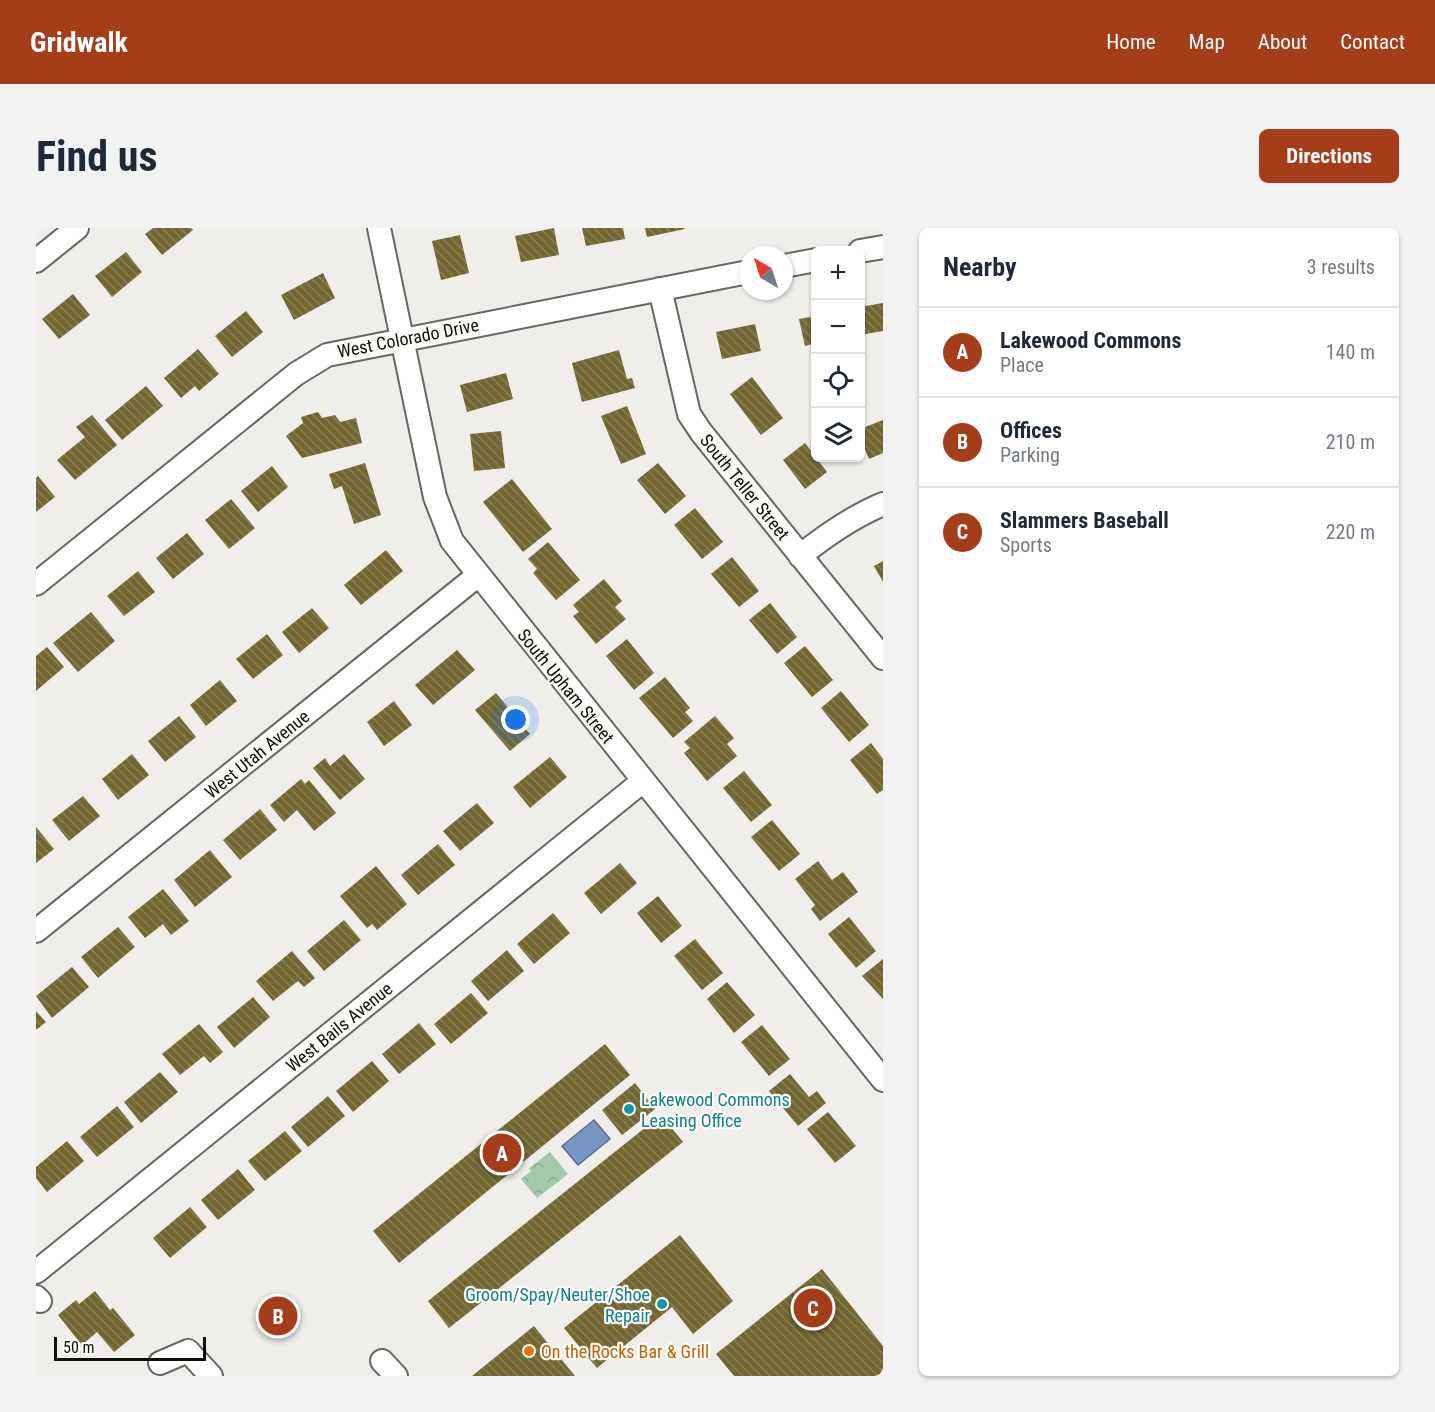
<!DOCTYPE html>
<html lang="en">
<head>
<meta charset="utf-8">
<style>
  body { margin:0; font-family:"Roboto Condensed",sans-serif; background:#f2f2f3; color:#1f2937 }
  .controls { position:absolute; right:18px; top:18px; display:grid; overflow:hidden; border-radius:9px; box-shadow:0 2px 4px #0004 }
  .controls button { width:54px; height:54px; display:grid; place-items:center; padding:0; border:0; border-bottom:2px solid #e0e1e3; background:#fff; color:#1f2937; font:30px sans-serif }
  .compass { position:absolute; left:703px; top:18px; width:54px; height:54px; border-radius:50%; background:#fff; box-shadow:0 2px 4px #0004; rotate:321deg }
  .scale { position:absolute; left:18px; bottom:15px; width:152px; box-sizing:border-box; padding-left:6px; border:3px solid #0e0e0c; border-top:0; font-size:16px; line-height:21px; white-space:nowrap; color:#0e0e0c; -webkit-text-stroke:4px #fdfcf7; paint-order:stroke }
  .you { position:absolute; left:480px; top:492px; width:21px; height:21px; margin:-15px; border:4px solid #fff; border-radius:50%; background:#1a73e8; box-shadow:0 0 0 9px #1a73e833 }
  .badge { display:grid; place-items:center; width:39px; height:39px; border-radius:50%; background:#a43d1a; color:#fff; font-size:20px; font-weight:700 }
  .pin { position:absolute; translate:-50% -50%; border:3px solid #fff; box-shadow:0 2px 6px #0006 }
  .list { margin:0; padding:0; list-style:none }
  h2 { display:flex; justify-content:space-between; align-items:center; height:78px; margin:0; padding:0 24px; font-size:26px }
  h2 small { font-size:20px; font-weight:400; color:#747a83 }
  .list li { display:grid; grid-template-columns:39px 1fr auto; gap:18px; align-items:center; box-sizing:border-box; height:90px; padding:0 24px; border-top:2px solid #e0e1e3 }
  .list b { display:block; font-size:22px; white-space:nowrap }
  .list p { margin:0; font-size:20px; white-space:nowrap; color:#747a83 }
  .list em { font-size:20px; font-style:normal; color:#747a83 }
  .icon { flex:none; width:33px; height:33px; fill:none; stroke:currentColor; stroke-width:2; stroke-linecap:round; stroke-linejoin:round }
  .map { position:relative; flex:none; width:847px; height:1148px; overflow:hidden; border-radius:9px }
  header { display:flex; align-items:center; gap:36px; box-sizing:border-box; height:84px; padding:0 30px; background:#a43d1a; color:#fff }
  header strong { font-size:28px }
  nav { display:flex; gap:33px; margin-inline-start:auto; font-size:21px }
  .intro { display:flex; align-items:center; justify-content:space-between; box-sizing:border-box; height:144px; padding:0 36px }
  h1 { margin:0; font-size:42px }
  .button { padding:15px 27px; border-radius:9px; background:#a43d1a; color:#fff; font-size:21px; font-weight:700 }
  main { display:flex; gap:36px; padding:0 36px }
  aside { flex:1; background:#fff; border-radius:9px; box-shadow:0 2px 4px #0004 }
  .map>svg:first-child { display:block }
  .park { fill:url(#park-crowns) }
  .water { fill:#7796c3; stroke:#586d8c; stroke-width:1.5 }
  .building { fill:url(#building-back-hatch) }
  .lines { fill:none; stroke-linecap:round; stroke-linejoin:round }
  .minor-casing { stroke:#676763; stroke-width:26 }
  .minor { stroke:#fff; stroke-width:22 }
  .culture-dot { fill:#0f9aa8; stroke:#fdfcf7; stroke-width:2 }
  .food-dot { fill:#e8710a; stroke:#fdfcf7; stroke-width:2 }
  .labels { text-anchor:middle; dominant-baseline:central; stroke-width:4.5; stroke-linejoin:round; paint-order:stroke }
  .street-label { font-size:18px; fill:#0e0e0c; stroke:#fdfcf7 }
  .culture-label { font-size:18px; fill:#0d838f; stroke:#fdfcf7; text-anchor:start }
  .food-label { font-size:18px; fill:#c56008; stroke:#fdfcf7; text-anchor:start }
</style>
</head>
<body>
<header>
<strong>Gridwalk</strong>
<nav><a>Home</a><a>Map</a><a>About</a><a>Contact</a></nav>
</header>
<div class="intro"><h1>Find us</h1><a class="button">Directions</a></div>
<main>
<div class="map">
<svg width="847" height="1148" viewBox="0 0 847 1148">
  <defs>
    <pattern id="park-crowns" width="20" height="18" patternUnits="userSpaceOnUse" patternTransform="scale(1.5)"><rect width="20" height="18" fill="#a2c9ac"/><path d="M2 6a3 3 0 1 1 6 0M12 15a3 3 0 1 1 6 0" fill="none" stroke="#8aab93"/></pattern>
    <pattern id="building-back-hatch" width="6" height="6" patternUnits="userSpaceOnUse" patternTransform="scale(1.5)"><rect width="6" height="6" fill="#726731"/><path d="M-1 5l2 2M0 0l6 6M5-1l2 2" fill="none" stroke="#877f59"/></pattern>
  </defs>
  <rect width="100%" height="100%" fill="#efeeea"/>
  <path class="park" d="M514,924L532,946L501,970L485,951L495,943L493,940Z"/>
  <path class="water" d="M558,892L574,911L542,937L526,918Z"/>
  <path class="building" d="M117,0H155L157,2L126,27L109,6Z
    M518,0L523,27L485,34L479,8Z
    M546,0H587L589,11L550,18Z
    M609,0H648L649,1L611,9Z
    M424,7L433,45L405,52L396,13Z
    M90,24L106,44L76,69L59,48Z
    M287,45L299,70L258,92L245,67Z
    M37,66L54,87L23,111L6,91Z
    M847,75V103L829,106L824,79Z
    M210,83L227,104L196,129L179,108Z
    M780,88V115L769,118L763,91Z
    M719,96L725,123L686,131L680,104Z
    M162,121L183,146L163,163L159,158L145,170L128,150Z
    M583,122L591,151L596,150L599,160L546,174L536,135Z
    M470,145L477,171L431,184L424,157Z
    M716,149L747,190L725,207L694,166Z
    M110,158L127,178L86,212L69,192Z
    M591,178L610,226L585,236L565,188Z
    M282,184L286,190L299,187L304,194L320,190L326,215L266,230L250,208L267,195L265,189Z
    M56,187L81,217L39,252L21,232L49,209L40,199Z
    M847,192V225L833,231L824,209V201Z
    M465,203L469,240L438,243L434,206Z
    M769,215L791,244L769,261L747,232Z
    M329,235L345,287L318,296L306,258L298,261L293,246Z
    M622,235L650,268L629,286L601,252Z
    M236,238L252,259L222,284L205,263Z
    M2,248L19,269L0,284V250Z
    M476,251L516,301L487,324L447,274Z
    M195,271L219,300L193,321L169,292Z
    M659,280L687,314L666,331L638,297Z
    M151,305L168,326L137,351L120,330Z
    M512,314L544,352L520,372L497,345L501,341L492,331Z
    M350,322L367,343L325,377L308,357Z
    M696,329L723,363L703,379L675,346Z
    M847,333V354L838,338Z
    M102,343L119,364L88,388L71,368Z
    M568,351L586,373L579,379L590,391L560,416L537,388L543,384L537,377Z
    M734,375L761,409L741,426L713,392Z
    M276,380L293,400L263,425L246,404Z
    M55,384L79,413L42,444L17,415Z
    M231,406L247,427L217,451L200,431Z
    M591,411L618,445L598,462L570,428Z
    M769,418L797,452L776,469L748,435Z
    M11,419L28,439L0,463V428Z
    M421,422L439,442L397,477L379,457Z
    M629,449L654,480L649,484L657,493L637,510L603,470Z
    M184,452L201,473L170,498L154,477Z
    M805,463L833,497L813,514L785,480Z
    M460,465L494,506L474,523L439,482Z
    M358,473L376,497L348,518L331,494Z
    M143,488L160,509L129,534L112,513Z
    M679,488L698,510L691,516L701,528L671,553L648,525L654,520L648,514Z
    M835,515L847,531V562L841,566L814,532Z
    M96,526L113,547L82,572L66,551Z
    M308,526L329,551L304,572L277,540L289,530L294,538Z
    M514,529L531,549L494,580L477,559Z
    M708,543L736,577L715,594L687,560Z
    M265,551L269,556L273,552L300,585L278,603L261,582L248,594L234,577Z
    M47,568L64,588L33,613L16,592Z
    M441,575L458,595L424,623L407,603Z
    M224,581L241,602L204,632L187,612Z
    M736,592L764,626L743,643L715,609Z
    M0,599L18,621L0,635Z
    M402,616L419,637L382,667L365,647Z
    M174,622L196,649L159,679L138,652Z
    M782,633L796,652L807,644L822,664L784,693L775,681L779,677L759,651Z
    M584,635L601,655L565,686L548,665Z
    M340,638L371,676L341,702L336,696L331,700L304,668Z
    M127,661L153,693L135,707L127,696L109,710L92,689Z
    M622,668L646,698L625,715L601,685Z
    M517,685L534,705L498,736L481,716Z
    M813,689L840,723L820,740L792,706Z
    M308,692L325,712L288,743L271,723Z
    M82,699L99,719L62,750L45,729Z
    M659,711L687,745L666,762L638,728Z
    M471,722L488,743L452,773L435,753Z
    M256,723L279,750L268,759L262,753L237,773L220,753Z
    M847,731V771L826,748Z
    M36,739L53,759L16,790L0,768Z
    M691,754L719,787L698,805L671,771Z
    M435,765L452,785L415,816L398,796Z
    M217,769L234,789L198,820L181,799Z
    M0,783L10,794L0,802Z
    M383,795L400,816L363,846L346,826Z
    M163,796L187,824L174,835L168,828L144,847L126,826Z
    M726,797L754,831L733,848L705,814Z
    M569,816L594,847L363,1035L337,1003Z
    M336,833L353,853L317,884L300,863Z
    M124,844L142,864L105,895L88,874Z
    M754,846L773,869L781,863L790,875L762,898L733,863Z
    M599,855L619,881L586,907L566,882Z
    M292,868L309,888L272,919L255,899Z
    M81,878L98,899L61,929L44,909Z
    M792,884L820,918L799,935L771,901Z
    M625,887L647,914L413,1100L392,1073Z
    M249,903L266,923L229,953L212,933Z
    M31,913L48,933L11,964L0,950V939Z
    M202,941L219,962L182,992L165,972Z
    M154,979L171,999L134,1030L117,1010Z
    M644,1007L697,1073L657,1106L636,1079L561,1140L528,1100Z
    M786,1041L847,1118V1148H698L680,1126Z
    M59,1063L74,1082L77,1080L99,1107L78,1124L61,1104L46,1117L22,1087L40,1072L43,1076Z
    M498,1098L539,1148H436Z"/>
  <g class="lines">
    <defs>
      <path id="minor" d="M343,0L399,269L416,313L847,852
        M824,23L847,19
        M0,33L41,0
        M748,38L780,32
        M624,61L653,186L665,204L847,430
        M764,328C790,307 816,289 847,276
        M0,356L260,146L291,127L712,44
        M0,703L441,348
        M0,1044L607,553
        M0,1069L4,1073
        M346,1133L360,1148
        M124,1135L152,1123L175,1148"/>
    </defs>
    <use href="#minor" class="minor-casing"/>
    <use href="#minor" class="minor"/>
  </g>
  <g class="culture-dot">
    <circle cx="593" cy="881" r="6"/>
    <circle cx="626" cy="1076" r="6"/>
  </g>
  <circle class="food-dot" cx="493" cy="1123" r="6"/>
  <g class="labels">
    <g class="street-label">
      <text transform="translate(372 110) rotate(-11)">West Colorado Drive</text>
      <text transform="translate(709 259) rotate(51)">South Teller Street</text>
      <text transform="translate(530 458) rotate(51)">South Upham Street</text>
      <text transform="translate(221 526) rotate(-39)">West Utah Avenue</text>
      <text transform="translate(303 799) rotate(-39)">West Bails Avenue</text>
    </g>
    <g class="culture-label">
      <text x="605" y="871">Lakewood Commons<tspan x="605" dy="21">Leasing Office</tspan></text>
      <text x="614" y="1066" text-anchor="end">Groom/Spay/Neuter/Shoe<tspan x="614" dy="21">Repair</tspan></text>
    </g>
    <g class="food-label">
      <text x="505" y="1123">On the Rocks Bar &amp; Grill</text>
    </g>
  </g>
</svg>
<div class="controls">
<button>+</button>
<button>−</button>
<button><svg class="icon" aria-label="locate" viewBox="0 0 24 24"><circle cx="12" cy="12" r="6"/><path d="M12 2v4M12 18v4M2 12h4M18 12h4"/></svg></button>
<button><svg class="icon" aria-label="layers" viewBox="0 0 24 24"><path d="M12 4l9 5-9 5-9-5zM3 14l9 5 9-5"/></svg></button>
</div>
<svg class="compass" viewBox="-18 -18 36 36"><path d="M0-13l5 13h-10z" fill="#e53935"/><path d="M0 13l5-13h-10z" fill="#747a83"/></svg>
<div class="scale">50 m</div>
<div class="you"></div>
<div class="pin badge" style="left:466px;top:925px">A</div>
<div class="pin badge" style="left:242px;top:1088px">B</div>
<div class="pin badge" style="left:777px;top:1080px">C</div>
</div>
<aside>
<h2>Nearby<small>3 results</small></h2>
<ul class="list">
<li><span class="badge">A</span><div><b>Lakewood Commons</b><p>Place</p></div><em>140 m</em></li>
<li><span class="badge">B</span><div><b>Offices</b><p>Parking</p></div><em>210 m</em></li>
<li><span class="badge">C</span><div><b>Slammers Baseball</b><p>Sports</p></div><em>220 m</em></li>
</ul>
</aside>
</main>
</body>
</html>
